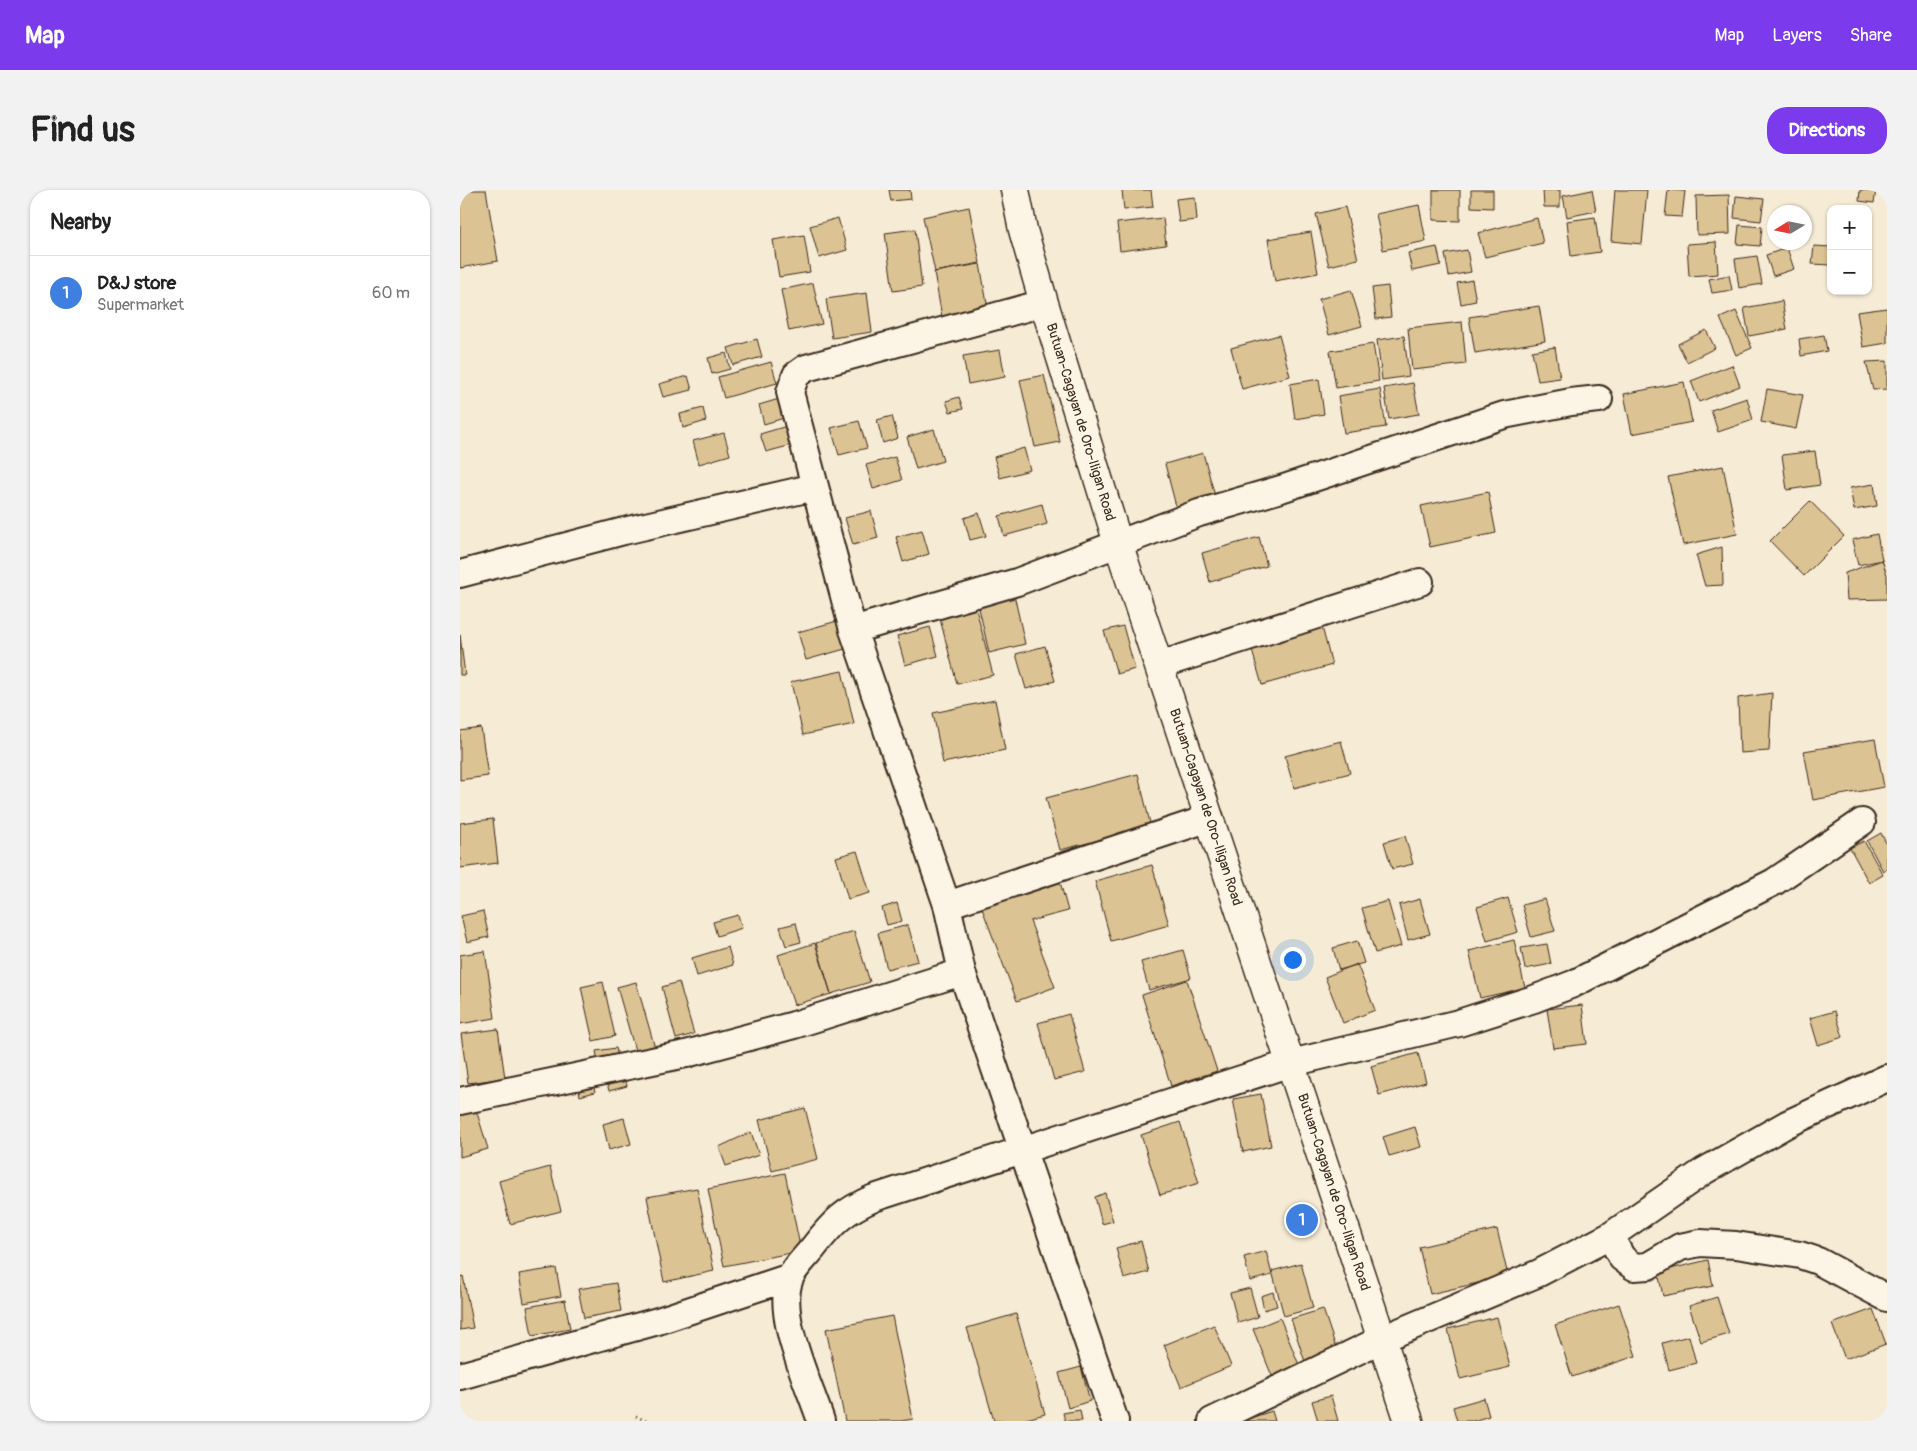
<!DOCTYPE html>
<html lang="en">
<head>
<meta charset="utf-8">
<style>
  body { margin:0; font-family:Pangolin,sans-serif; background:#f2f2f2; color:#222 }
  .controls { position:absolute; right:15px; top:15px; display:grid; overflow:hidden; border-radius:10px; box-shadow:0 1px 4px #0004 }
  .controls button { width:45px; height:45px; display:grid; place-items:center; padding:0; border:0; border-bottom:1px solid #e0e0e0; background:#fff; color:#222; font:25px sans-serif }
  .compass { position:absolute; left:1307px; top:15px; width:45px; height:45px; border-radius:50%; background:#fff; box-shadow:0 1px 4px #0004; rotate:260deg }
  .you { position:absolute; left:832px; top:769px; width:18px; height:18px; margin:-12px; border:4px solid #fff; border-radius:50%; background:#1a73e8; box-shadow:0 0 0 8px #1a73e833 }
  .badge { display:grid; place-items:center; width:32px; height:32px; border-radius:50%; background:#7c3aed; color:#fff; font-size:16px; font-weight:700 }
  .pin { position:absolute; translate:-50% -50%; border:2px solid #fff; box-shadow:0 1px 5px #0006 }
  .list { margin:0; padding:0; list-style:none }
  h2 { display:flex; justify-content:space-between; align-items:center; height:65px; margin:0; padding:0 20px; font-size:21px }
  h2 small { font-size:16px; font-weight:400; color:#767676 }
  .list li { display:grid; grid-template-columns:32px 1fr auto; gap:15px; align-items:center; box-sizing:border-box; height:75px; padding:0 20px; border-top:1px solid #e0e0e0 }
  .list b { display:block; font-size:19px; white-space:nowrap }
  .list p { margin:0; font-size:16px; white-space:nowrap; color:#767676 }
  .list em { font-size:16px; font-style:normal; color:#767676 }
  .map { position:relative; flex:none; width:1427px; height:1231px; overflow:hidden; border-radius:20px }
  header { display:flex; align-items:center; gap:30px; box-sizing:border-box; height:70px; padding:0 25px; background:#7c3aed; color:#fff }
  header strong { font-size:24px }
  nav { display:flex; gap:28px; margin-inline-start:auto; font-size:18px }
  .intro { display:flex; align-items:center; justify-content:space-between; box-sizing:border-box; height:120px; padding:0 30px }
  h1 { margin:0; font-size:35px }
  .button { padding:12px 22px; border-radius:20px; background:#7c3aed; color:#fff; font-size:18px; font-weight:700 }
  main { display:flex; gap:30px; padding:0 30px }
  aside { flex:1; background:#fff; border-radius:20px; box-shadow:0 1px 4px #0004 }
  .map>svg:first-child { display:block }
  .building { fill:#dcc393; stroke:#3b2a1e }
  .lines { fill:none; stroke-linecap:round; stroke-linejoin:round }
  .street-casing { stroke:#3b2a1e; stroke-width:30 }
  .highway-casing { stroke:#3b2a1e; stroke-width:31 }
  .path { stroke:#3b2a1e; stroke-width:3; stroke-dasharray:1 4; stroke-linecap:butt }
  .street { stroke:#fcf5e5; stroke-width:26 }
  .highway { stroke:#fcf5e5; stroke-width:28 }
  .labels { text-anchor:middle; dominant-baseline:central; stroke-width:4.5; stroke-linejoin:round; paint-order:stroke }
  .street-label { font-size:14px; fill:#3b2a1e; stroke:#fcf5e5 }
</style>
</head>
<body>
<header>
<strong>Map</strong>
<nav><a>Map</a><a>Layers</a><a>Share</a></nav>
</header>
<div class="intro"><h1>Find us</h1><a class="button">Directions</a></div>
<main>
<aside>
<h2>Nearby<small></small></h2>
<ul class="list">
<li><span class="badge" style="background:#3f7fe0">1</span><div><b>D&amp;J store</b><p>Supermarket</p></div><em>60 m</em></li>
</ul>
</aside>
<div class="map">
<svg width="1427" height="1231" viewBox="0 0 1427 1231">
  <rect width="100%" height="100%" fill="#f6ebd5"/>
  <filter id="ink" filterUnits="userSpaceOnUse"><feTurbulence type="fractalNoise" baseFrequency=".02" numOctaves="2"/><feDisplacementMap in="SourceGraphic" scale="10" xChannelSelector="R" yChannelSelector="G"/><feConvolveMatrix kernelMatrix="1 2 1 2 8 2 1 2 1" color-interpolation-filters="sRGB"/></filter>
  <g filter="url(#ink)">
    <path class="building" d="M0,0H26L38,71L0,78Z
      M429,0H450L451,9L431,11Z
      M662,0H691L693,17L664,20Z
      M973,0H1000V31L973,30Z
      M1011,0H1033V18L1011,17Z
      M1083,0H1100V17H1084Z
      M1132,0L1136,21L1107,27L1103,6Z
      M1155,0H1187L1182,54L1151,51Z
      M1208,0L1225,1L1222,27L1205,26Z
      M1400,0H1416L1414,13L1399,11Z
      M1269,5L1270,44L1237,45L1236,6Z
      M1276,6L1304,9L1301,31L1274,28Z
      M735,7L737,30L719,32L716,9Z
      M959,15L966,51L923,60L916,24Z
      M509,17L520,73L475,82L463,27Z
      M885,17L898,69L869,76L856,24Z
      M1135,27L1140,62L1111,66L1107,31Z
      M378,28L387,60L359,68L350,36Z
      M703,28L706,55L660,61L657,33Z
      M1077,28L1083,53L1025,67L1018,43Z
      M1279,35L1302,37L1300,56L1277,54Z
      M455,39L462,97L433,101L425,43Z
      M851,42L858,83L815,91L808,49Z
      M344,45L350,82L319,87L313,50Z
      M1256,52L1258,84L1229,86L1227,54Z
      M1354,56L1371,57V75L1352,74Z
      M977,57L981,75L952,81L948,63Z
      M1327,58L1334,79L1313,86L1306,65Z
      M1007,60L1011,82L989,86L985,64Z
      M1297,66L1302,94L1279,98L1275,69Z
      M520,74L528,119L482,127L474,82Z
      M1269,85L1272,100L1252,103L1249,89Z
      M1012,90L1016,111L1001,114L997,93Z
      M353,93L362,134L329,141L321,100Z
      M928,96L931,127L916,129L912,98Z
      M891,100L902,136L869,145L859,109Z
      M407,103L412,142L372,148L366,109Z
      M1322,111L1327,139L1289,146L1284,118Z
      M1079,116L1085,151L1015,163L1009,127Z
      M1427,118V153L1403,157L1397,122Z
      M1276,121L1292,158L1276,165L1260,128Z
      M1002,132L1006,174L952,180L948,138Z
      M1246,140L1255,158L1227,172L1218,154Z
      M819,145L830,186L782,199L771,158Z
      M1364,145L1367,161L1341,166L1339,149Z
      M944,146L949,186L922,190L917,150Z
      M297,149L302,167L273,175L268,158Z
      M913,154L919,191L876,198L870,161Z
      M1095,157L1100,188L1078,191L1072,161Z
      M540,160L545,187L508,194L503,166Z
      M266,163L270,179L252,184L248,168Z
      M1427,171V199L1413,200L1406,172Z
      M311,172L317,193L264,208L258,187Z
      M1272,175L1280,196L1239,212L1231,191Z
      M584,185L600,252L575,257L560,190Z
      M228,186L232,200L203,207L199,194Z
      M859,189L864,224L835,229L830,194Z
      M1224,192L1232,232L1172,244L1164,204Z
      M953,193L959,224L929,229L924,198Z
      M920,199L926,237L884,243L878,206Z
      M1307,199L1343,205L1336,239L1301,232Z
      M499,207L503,219L490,222L486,211Z
      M1287,208L1293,230L1258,242L1251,220Z
      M319,209L324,228L304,234L299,215Z
      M243,218L246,231L223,238L220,224Z
      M432,226L438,248L423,253L417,230Z
      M399,231L407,258L379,265L371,238Z
      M327,236L332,255L306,262L300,244Z
      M474,239L483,271L456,279L447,247Z
      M264,243L270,265L239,274L233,251Z
      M564,258L570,280L540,288L534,267Z
      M1355,261L1360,295L1327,300L1322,265Z
      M743,263L757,313L718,324L705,274Z
      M435,267L442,290L413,299L406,275Z
      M1263,276L1277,344L1223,355L1208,287Z
      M1414,294L1417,316L1394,320L1390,298Z
      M1028,302L1036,343L970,357L961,316Z
      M1350,311L1384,346L1344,386L1310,351Z
      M582,314L587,334L544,346L539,326Z
      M411,321L418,348L393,355L385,328Z
      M519,323L526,346L510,350L504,328Z
      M462,340L469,364L443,372L436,347Z
      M1417,344L1422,370L1398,375L1392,350Z
      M799,347L807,376L750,392L742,363Z
      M1262,357L1263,395L1245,396L1236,365Z
      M1422,370L1427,385V409L1387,410L1385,383Z
      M553,400L565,454L529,463L517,409Z
      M516,419L533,485L497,494L480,429Z
      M377,431L385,459L346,470L338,442Z
      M663,436L675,479L657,484L644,441Z
      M470,437L478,466L445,475L437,446Z
      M862,437L872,475L802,495L791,457Z
      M0,445L5,485H0Z
      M585,456L595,491L566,499L556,464Z
      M382,481L394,534L343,545L331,492Z
      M1312,503L1309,561L1280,563L1278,508Z
      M535,510L545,560L483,573L473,523Z
      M21,538L28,586L0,590V541Z
      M1415,549L1424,597L1353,610L1344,561Z
      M881,551L890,583L834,598L825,566Z
      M678,584L691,637L600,660L586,608Z
      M33,629L38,673L0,678V633Z
      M1421,643L1427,655V679L1423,681L1407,651Z
      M945,646L953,674L932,679L924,652Z
      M1404,651L1423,685L1409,693L1390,658Z
      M397,661L410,703L388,709L376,667Z
      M692,675L709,735L651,751L635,691Z
      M599,688L608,721L570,731L595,797L557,811L520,713Z
      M1048,708L1058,742L1027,751L1017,717Z
      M960,709L970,744L948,750L939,715Z
      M1085,709L1095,741L1071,747L1062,715Z
      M928,711L941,756L915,763L902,718Z
      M437,713L442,731L427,735L422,718Z
      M23,721L29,747L7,752L1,726Z
      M278,725L282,738L257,746L253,732Z
      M336,733L341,752L326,756L320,737Z
      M448,735L458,771L427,779L418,743Z
      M394,741L410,792L371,804L356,753Z
      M1054,750L1065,798L1020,808L1009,761Z
      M897,751L904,773L879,780L873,758Z
      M355,753L371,804L334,815L318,765Z
      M1087,754L1091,774L1065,779L1061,758Z
      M268,757L273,775L237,786L232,768Z
      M723,760L731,788L689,800L681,772Z
      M25,761L35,828L0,834V765Z
      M897,774L915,820L883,833L865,787Z
      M727,790L757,881L711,896L682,805Z
      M143,792L155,846L133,851L121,797Z
      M176,792L195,858L176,864L157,797Z
      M219,792L234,844L216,849L202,797Z
      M1122,815L1127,854L1093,858L1087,819Z
      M1375,821L1383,847L1358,855L1350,828Z
      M609,824L625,882L594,890L578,833Z
      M38,839L45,888L8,893L1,844Z
      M156,858L158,867L138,871L136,861Z
      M958,863L966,892L919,905L911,876Z
      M163,880L167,896L149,901L145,885Z
      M131,887L135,902L120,906L117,890Z
      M801,904L811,956L783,962L773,909Z
      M14,913L28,959L0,967V917Z
      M345,918L358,969L312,981L299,930Z
      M164,928L171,954L149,960L143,934Z
      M720,932L739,993L700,1005L681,945Z
      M955,937L961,957L929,966L923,947Z
      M291,942L299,965L266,976L259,957Z
      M90,977L101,1021L50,1034L39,991Z
      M325,983L341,1061L264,1076L248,999Z
      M237,998L254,1081L204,1092L187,1007Z
      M645,1003L653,1031L642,1034L635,1007Z
      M1037,1039L1048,1086L970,1104L959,1057Z
      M681,1051L689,1082L664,1089L656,1058Z
      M806,1061L812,1085L790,1091L784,1067Z
      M1248,1070L1253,1096L1203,1106L1198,1082Z
      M841,1073L853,1118L824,1126L812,1081Z
      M96,1078L101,1106L64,1113L59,1084Z
      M3,1086L13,1138L0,1140V1087Z
      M156,1093L161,1121L124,1128L118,1099Z
      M790,1098L798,1127L778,1133L770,1103Z
      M813,1102L817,1116L804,1120L801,1106Z
      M1257,1107L1269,1144L1241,1152L1229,1116Z
      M105,1110L110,1139L72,1146L67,1117Z
      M1159,1114L1176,1166L1112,1187L1095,1135Z
      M863,1119L879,1167L847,1178L831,1129Z
      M1413,1119L1426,1154L1385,1169L1372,1134Z
      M556,1124L585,1224L559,1231H534L507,1138Z
      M432,1126L453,1229L441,1231H385L366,1139Z
      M1037,1127L1050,1177L1000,1189L988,1139Z
      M820,1128L839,1175L812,1186L793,1139Z
      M754,1135L771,1176L721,1197L704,1155Z
      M1229,1146L1236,1173L1209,1180L1202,1153Z
      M621,1177L630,1211L608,1218L599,1183Z
      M871,1206L878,1231H858L852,1211Z
      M1024,1208L1029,1226L1013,1231H997L993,1217Z
      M620,1220L622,1231H605L603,1223Z
      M812,1221L815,1231H781Z"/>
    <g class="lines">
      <defs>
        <path id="street" d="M584,113L346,178L336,185L330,202L393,440L487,715L502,782L655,1231
          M0,384L164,341L355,297
          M393,440L557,392L739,323L821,299L1044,225L1111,212L1139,209
          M700,475L960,392
          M487,715L750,628
          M0,911L226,864L334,835L502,782
          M1150,1046L1162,1068L1174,1077L1188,1076L1220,1057L1240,1053L1276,1055L1340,1065L1358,1071L1427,1108
          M0,1186L198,1131L330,1087
          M361,1231C349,1194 315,1125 330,1088C334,1078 346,1067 353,1058C373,1032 384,1021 414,1008L831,873L999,833L1074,809L1113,794L1314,692L1402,632
          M752,1231L922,1149L1079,1083L1150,1046L1244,981L1327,934L1427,888"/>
        <path id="highway" d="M555,0L563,40L584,113L658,353L949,1231"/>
      </defs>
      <use href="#street" class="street-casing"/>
      <use href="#highway" class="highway-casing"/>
      <path class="path" d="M176,1226L186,1231"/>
      <use href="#street" class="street"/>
      <use href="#highway" class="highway"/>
    </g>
  </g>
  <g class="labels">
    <g class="street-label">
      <text transform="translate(621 232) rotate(73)">Butuan-Cagayan de Oro-Iligan Road</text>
      <text transform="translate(746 617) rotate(72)">Butuan-Cagayan de Oro-Iligan Road</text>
      <text transform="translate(874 1002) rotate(72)">Butuan-Cagayan de Oro-Iligan Road</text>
    </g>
  </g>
</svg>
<div class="controls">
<button>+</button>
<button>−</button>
</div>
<svg class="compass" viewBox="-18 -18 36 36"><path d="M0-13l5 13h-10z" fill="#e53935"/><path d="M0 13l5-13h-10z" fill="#767676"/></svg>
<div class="you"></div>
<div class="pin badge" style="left:842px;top:1030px;background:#3f7fe0">1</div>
</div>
</main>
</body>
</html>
